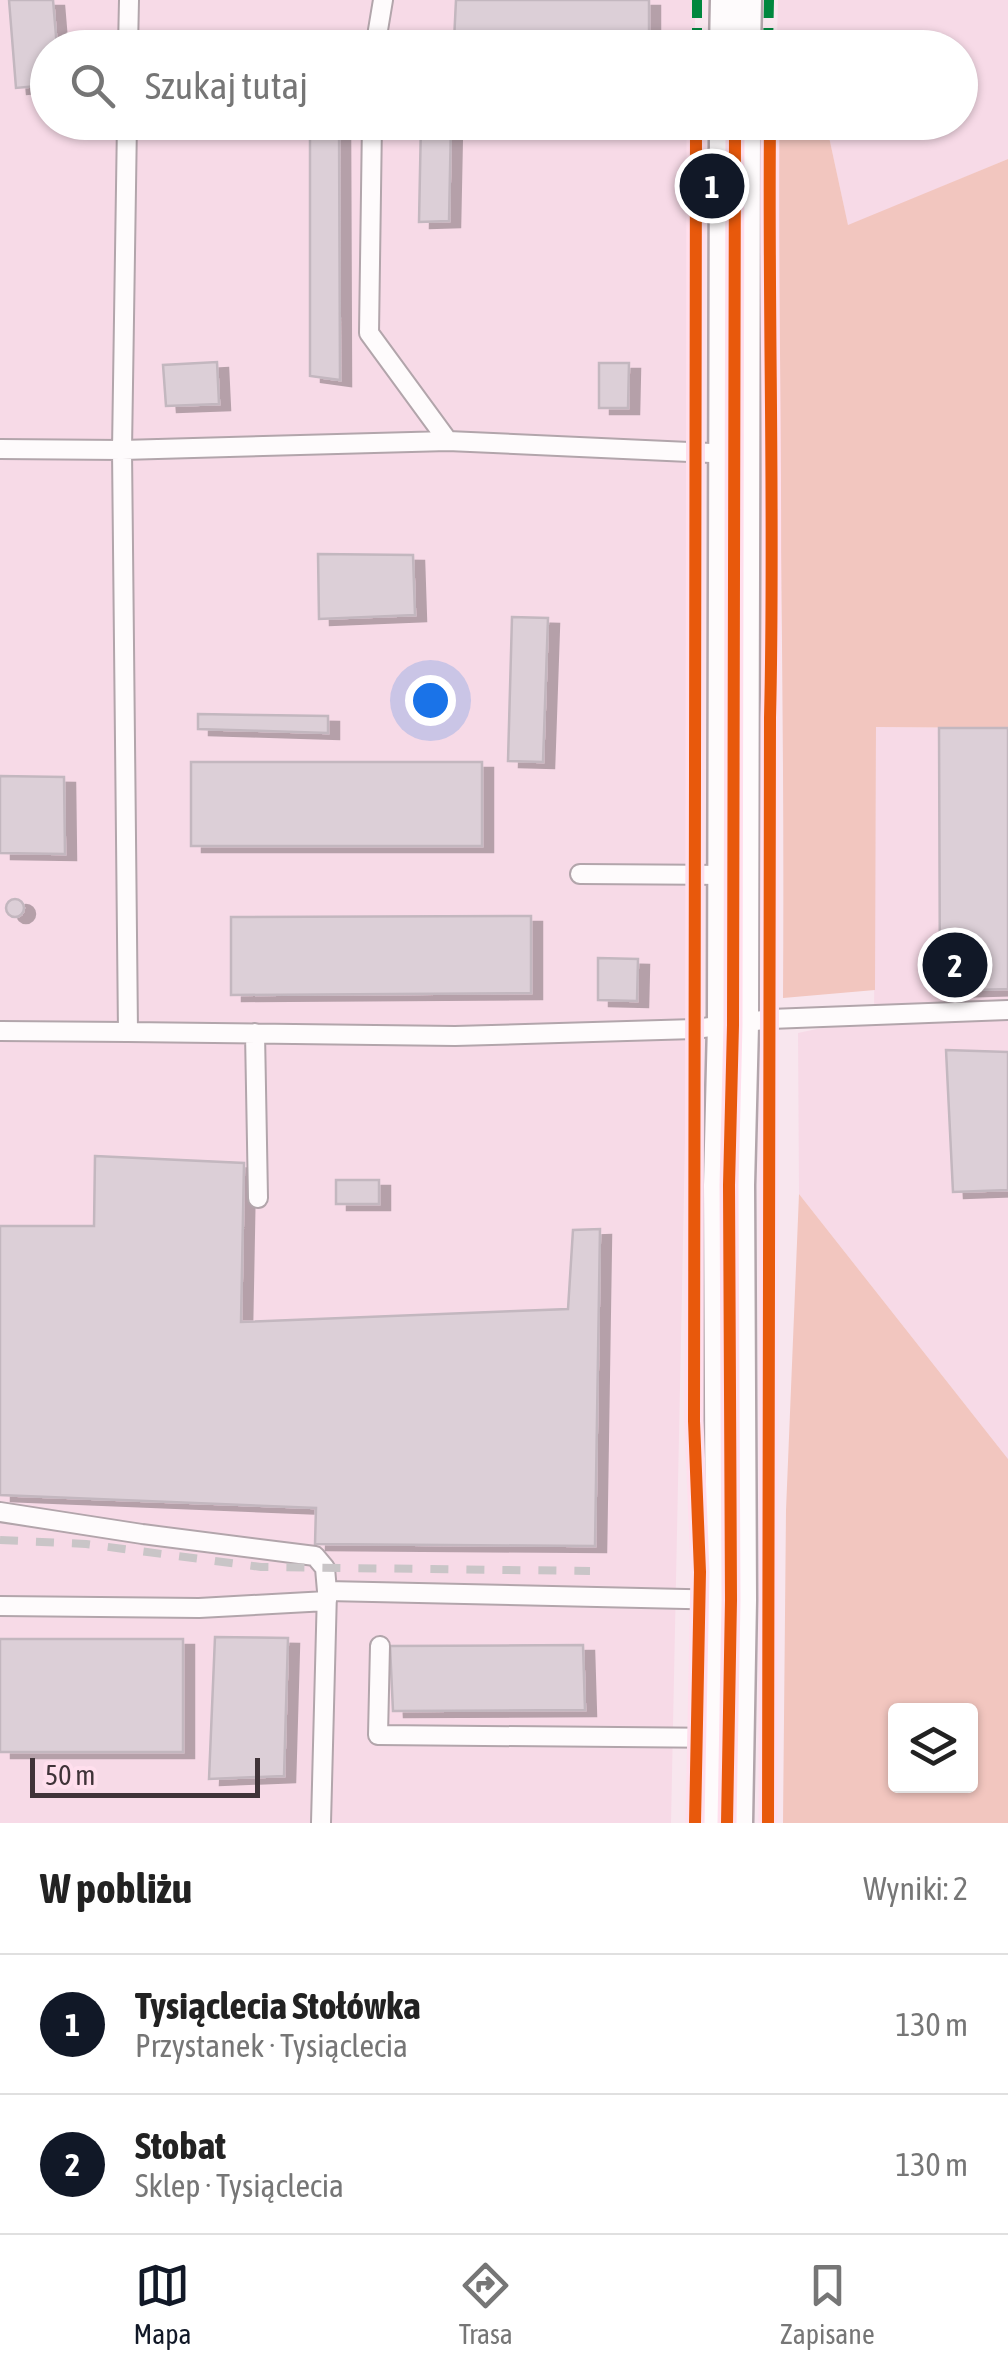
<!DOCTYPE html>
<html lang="pl">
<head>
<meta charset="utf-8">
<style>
  body { margin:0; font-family:"Asap Condensed",sans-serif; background:#f2f2f2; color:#222 }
  .controls { position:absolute; right:30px; bottom:30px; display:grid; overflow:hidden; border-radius:10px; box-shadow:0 2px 8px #0004 }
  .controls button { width:90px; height:90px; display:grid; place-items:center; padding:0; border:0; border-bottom:2px solid #e0e0e0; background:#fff; color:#222; font:50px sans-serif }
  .scale { position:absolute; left:30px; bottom:25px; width:230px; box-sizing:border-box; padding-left:10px; border:5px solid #3f3338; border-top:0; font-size:28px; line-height:35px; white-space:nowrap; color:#3f3338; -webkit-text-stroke:8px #ffdfed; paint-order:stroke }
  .you { position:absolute; left:430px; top:700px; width:35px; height:35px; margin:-25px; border:8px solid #fff; border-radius:50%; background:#1a73e8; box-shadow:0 0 0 15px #1a73e833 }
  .badge { display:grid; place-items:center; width:65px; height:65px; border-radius:50%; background:#111827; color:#fff; font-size:32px; font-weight:700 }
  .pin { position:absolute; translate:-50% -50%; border:5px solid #fff; box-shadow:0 2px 10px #0006 }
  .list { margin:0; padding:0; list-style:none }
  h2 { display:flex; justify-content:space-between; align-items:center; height:130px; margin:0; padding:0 40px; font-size:42px }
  h2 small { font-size:32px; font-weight:400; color:#767676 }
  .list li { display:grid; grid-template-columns:65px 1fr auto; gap:30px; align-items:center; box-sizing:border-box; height:140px; padding:0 40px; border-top:2px solid #e0e0e0 }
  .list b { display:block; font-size:38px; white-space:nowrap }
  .list p { margin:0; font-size:32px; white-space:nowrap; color:#767676 }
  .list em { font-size:32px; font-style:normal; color:#767676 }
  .icon { flex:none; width:55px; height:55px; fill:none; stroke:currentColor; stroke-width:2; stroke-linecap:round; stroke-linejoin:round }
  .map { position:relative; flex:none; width:1008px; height:1823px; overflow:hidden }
  .search { position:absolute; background:#fff; box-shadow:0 2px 8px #0004; left:30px; right:30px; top:30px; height:110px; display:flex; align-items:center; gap:25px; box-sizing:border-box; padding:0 35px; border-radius:55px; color:#767676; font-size:38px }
  .sheet { height:410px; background:#fff }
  nav { display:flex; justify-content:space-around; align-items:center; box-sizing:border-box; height:140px; border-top:2px solid #e0e0e0; background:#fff; font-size:28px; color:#767676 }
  nav a { display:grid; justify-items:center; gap:5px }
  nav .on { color:#111827 }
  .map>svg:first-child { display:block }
  .built { fill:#f7dae7 }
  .green { fill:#f2c6bf; fill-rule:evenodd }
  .building { fill:#dccfd7; stroke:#c3b7bf; stroke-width:2.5; filter:url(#shadow) }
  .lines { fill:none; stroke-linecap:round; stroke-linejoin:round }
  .lane-casing { stroke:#b2a5ab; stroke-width:22 }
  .secondary-casing { stroke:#b2a5ab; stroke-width:55 }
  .lane { stroke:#fefbfc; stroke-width:18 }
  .secondary { stroke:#fefbfc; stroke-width:50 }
  .rail { stroke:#c9c5c7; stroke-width:8; stroke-dasharray:18 18; stroke-linecap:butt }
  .quiet { stroke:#00873e; stroke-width:10; stroke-dasharray:20 10; stroke-linecap:butt }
  .cycleway-casing { stroke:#ffdfed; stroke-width:19 }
  .cycleway { stroke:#e8590c; stroke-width:12 }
</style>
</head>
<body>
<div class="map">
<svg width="1008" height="1823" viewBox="0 0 1008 1823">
  <defs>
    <filter id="shadow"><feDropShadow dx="11" dy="6" stdDeviation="0" flood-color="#0004"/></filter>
  </defs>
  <rect width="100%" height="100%" fill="#f8e6ee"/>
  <path class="built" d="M0,0H695V47L48,48V122L695,123L696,612L671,1823H0Z
    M778,0H1008V159L848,226L826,123L960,122V48H810L808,40H777Z
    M876,727L1008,728V1459L799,1194L798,1033L874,1017Z"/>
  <path class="green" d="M777,123H826L848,225L1008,159V728L876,727L875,990L783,998C785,706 778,414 777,123Z
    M799,1194L1008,1459V1823H783L786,1510ZM970,1710V1786H896V1710Z"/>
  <path class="building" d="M9,0H53L57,48H48V85L16,88Z
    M456,0H649V48H601V41H454Z
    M310,122H339L340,380L310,376Z
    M421,122H451L449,221L419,222Z
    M217,362L219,404L166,406L163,365Z
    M599,363H629L628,408H599Z
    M318,554L413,555L415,615L319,619Z
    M512,617L548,618L543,762L508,761Z
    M198,714L328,716V733L198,729Z
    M939,728H1008V989L940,991Z
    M191,762H482V846H191Z
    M0,776L64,777L65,854L0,853Z
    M6 908a9 9 0 1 1 18 0a9 9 0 1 1-18 0Z
    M531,916V993L231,995V917Z
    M598,958L638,959L637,1001L598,1000Z
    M946,1050L1008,1052V1190L953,1192Z
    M95,1156L244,1163L241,1322L568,1309L573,1230L600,1229L595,1546L315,1544L316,1508L0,1495V1226H94Z
    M336,1180H379V1204H336Z
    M215,1637L288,1638L284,1776L209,1779Z
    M0,1639H183V1752H0Z
    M583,1645L585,1710L393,1711L390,1646Z"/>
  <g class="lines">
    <defs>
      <path id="lane" d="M128,48L129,0
        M375,48L383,0
        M127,122L122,450L448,441
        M372,122L369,333L448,441L733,454
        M0,449L122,450L128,1032L455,1036L695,1029L770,1019L1008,1010
        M580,874L732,875
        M0,1031L128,1032
        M255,1033L258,1198
        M0,1512L142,1534L315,1556L325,1568L327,1591
        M0,1606L199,1608L327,1601
        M380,1646L378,1735L728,1738
        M321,1823L327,1591L730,1600"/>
      <path id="secondary" d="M735,48L736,0
        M727,1823L731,1600L729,1185L733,1025L735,122"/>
    </defs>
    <use href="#lane" class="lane-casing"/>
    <use href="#secondary" class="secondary-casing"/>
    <use href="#lane" class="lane"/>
    <use href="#secondary" class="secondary"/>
    <path class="rail" d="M0,1540L86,1544L261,1567L590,1571"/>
    <path class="quiet" d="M697,48V0
      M768,48L769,0"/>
    <defs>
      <path id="cycleway" d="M695,1823L700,1572L694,1421L696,122
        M727,1823L731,1600L729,1185L733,1025L735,122
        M768,1823L770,718C775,519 768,321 770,122"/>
    </defs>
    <use href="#cycleway" class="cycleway-casing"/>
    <use href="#cycleway" class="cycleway"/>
  </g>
</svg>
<div class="controls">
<button><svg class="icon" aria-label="layers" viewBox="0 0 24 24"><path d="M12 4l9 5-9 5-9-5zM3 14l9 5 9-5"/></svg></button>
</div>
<div class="scale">50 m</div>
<div class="you"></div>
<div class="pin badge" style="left:712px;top:186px">1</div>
<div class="pin badge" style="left:955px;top:965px">2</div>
<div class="search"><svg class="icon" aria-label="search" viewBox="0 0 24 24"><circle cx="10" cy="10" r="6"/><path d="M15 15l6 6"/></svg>Szukaj tutaj</div>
</div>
<section class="sheet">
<h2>W pobliżu<small>Wyniki: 2</small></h2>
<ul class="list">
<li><span class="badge">1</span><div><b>Tysiąclecia Stołówka</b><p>Przystanek · Tysiąclecia</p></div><em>130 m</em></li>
<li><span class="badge">2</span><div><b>Stobat</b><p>Sklep · Tysiąclecia</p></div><em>130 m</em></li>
</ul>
</section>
<nav>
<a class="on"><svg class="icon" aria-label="map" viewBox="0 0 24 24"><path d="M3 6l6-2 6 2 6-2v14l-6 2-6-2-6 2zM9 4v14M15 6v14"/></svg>Mapa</a>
<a><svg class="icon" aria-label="directions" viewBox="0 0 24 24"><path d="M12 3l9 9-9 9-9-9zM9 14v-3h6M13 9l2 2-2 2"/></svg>Trasa</a>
<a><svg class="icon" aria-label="saved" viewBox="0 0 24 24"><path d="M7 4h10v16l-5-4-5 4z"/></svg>Zapisane</a>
</nav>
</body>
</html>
